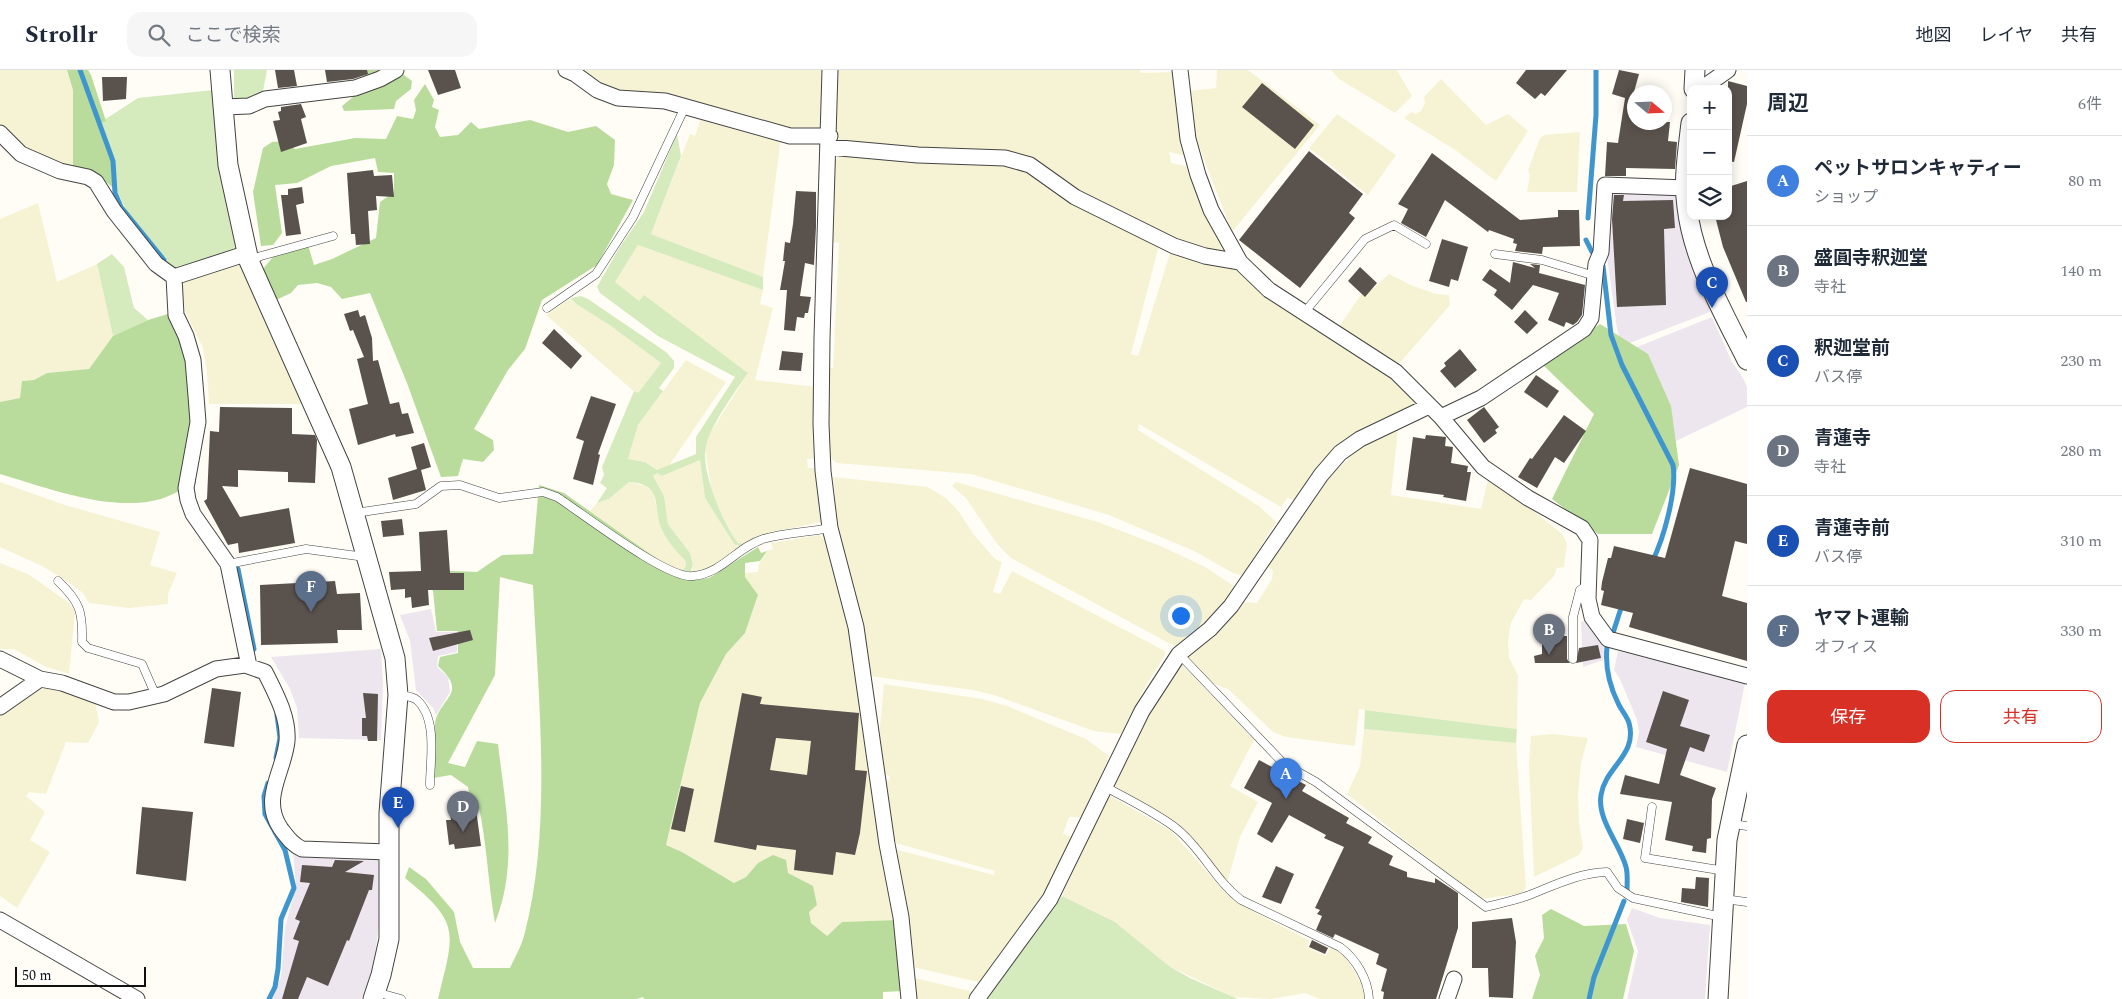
<!DOCTYPE html>
<html lang="ja">
<head>
<meta charset="utf-8">
<style>
  body { margin:0; font-family:Spectral,"Noto Sans JP",serif; background:#f6f6f7; color:#1f2937 }
  .controls { position:absolute; right:15px; top:15px; display:grid; overflow:hidden; border-radius:10px; box-shadow:0 2px 12px #0003 }
  .controls button { width:45px; height:45px; display:grid; place-items:center; padding:0; border:0; border-bottom:1px solid #e0e1e3; background:#fff; color:#1f2937; font:25px sans-serif }
  .compass { position:absolute; left:1627px; top:15px; width:45px; height:45px; border-radius:50%; background:#fff; box-shadow:0 2px 12px #0003; rotate:109deg }
  .scale { position:absolute; left:15px; bottom:12px; width:131px; box-sizing:border-box; padding-left:5px; border:2px solid #111; border-top:0; font-size:14px; line-height:18px; white-space:nowrap; color:#111; -webkit-text-stroke:4px #fff; paint-order:stroke }
  .you { position:absolute; left:1180px; top:545px; width:18px; height:18px; margin:-12px; border:4px solid #fff; border-radius:50%; background:#1a73e8; box-shadow:0 0 0 8px #1a73e833 }
  .badge { display:grid; place-items:center; width:32px; height:32px; border-radius:50%; background:#d93025; color:#fff; font-size:16px; font-weight:700 }
  .pin { position:absolute; translate:-50% -41px; filter:drop-shadow(0 1px 2px #0008) }
  .pin::after { content:''; position:absolute; top:26px; width:18px; height:15px; background:inherit; clip-path:polygon(0 0,100% 0,50% 100%) }
  .list { margin:0; padding:0; list-style:none }
  h2 { display:flex; justify-content:space-between; align-items:center; height:65px; margin:0; padding:0 20px; font-size:21px }
  h2 small { font-size:16px; font-weight:400; color:#747a83 }
  .list li { display:grid; grid-template-columns:32px 1fr auto; gap:15px; align-items:center; box-sizing:border-box; height:90px; padding:0 20px; border-top:1px solid #e0e1e3 }
  .list b { display:block; font-size:19px; white-space:nowrap }
  .list p { margin:0; font-size:16px; white-space:nowrap; color:#747a83 }
  .list em { font-size:16px; font-style:normal; color:#747a83 }
  .actions { display:flex; gap:10px; padding:15px 20px }
  .actions a { flex:1; padding:11px 0; border:1px solid #d93025; border-radius:15px; text-align:center; font-size:18px; color:#d93025 }
  .actions .main { background:#d93025; color:#fff }
  .icon { flex:none; width:28px; height:28px; fill:none; stroke:currentColor; stroke-width:2; stroke-linecap:round; stroke-linejoin:round }
  .map { position:relative; flex:none; width:1747px; height:929px; overflow:hidden }
  header { display:flex; align-items:center; gap:30px; box-sizing:border-box; height:70px; padding:0 25px; background:#fff; border-bottom:1px solid #e0e1e3 }
  header strong { font-size:24px }
  nav { display:flex; gap:28px; margin-inline-start:auto; font-size:18px }
  .search { width:350px; height:45px; background:#f6f6f7; display:flex; align-items:center; gap:12px; box-sizing:border-box; padding:0 18px; border-radius:15px; color:#747a83; font-size:19px }
  main { display:flex }
  aside { flex:1; background:#fff }
  .map>svg:first-child { display:block }
  .industrial { fill:#eee6ef }
  .farmland { fill:#f6f3d4 }
  .green { fill:#d5ebbd }
  .forest { fill:#b9dc9c }
  .lines { fill:none; stroke-linecap:round; stroke-linejoin:round }
  .stream { stroke:#3f96cf; stroke-width:5 }
  .building { fill:#5a524d; fill-rule:evenodd }
  .service-casing { stroke:#444; stroke-width:9 }
  .minor-casing { stroke:#444; stroke-width:17 }
  .tertiary-casing { stroke:#444; stroke-width:21 }
  .service { stroke:#fff; stroke-width:8 }
  .minor { stroke:#fff; stroke-width:15 }
  .tertiary { stroke:#fff; stroke-width:19 }
</style>
</head>
<body>
<header>
<strong>Strollr</strong>
<div class="search"><svg class="icon" aria-label="search" viewBox="0 0 24 24"><circle cx="10" cy="10" r="6"/><path d="M15 15l6 6"/></svg>ここで検索</div>
<nav><a>地図</a><a>レイヤ</a><a>共有</a></nav>
</header>
<main>
<div class="map">
<svg width="1747" height="929" viewBox="0 0 1747 929">
  <rect width="100%" height="100%" fill="#fffdf5"/>
  <path class="industrial" d="M1609,123L1678,125L1682,157L1710,242L1622,276L1617,259L1607,186Z
    M1712,247L1732,292L1743,308L1747,317V337L1672,373L1632,279Z
    M431,539L436,562H457V582L438,586L437,597L448,607L450,622L436,645L433,638L416,620L410,571L400,545Z
    M1590,549L1605,576L1603,590L1583,597L1581,552Z
    M381,579L383,612L381,670L299,668L297,638L290,619L271,587Z
    M1618,581L1745,613L1727,702L1636,677L1639,662L1637,650L1620,609L1614,600Z
    M293,781L380,785L379,855L375,884L368,914L361,929H272L281,907L285,858L296,816Z
    M1632,838L1660,848L1710,855L1705,929H1627L1638,881L1627,850Z"/>
  <path class="farmland" d="M0,0H67L73,20V98L24,79L0,56Z
    M584,0H825L823,60L798,62L617,20L603,14Z
    M836,0H1140L1141,3L1173,2L1186,86L1169,82L1171,93L1191,97L1229,181L1223,184L1186,173L1079,122L1036,94L843,74L836,66Z
    M1217,0H1248L1320,55L1232,162L1196,68L1189,21L1216,18Z
    M1331,0H1397L1412,26L1395,43L1339,9Z
    M1441,9L1486,55L1508,44L1528,61L1496,111L1458,82L1404,48L1411,42L1416,44L1421,41L1425,33L1424,27Z
    M697,44L781,67L763,207L651,164L690,64L695,66L700,51L696,48Z
    M1337,44L1396,85L1368,125L1309,78Z
    M1580,62L1577,122H1527L1530,105L1528,100L1540,68L1544,65Z
    M842,83L1002,92L1023,98L1159,175L1131,284L1138,286L1171,180L1239,198L1382,299L1417,331L1416,336L1350,369L1297,431L1287,428L1281,437L1139,354L1138,360L1259,436L1276,452L1247,498L1251,501L1246,507L1233,503L1194,481L1109,445L971,404L837,393L828,386L826,297L833,298L839,173L832,172L835,91Z
    M38,133L57,212L97,194L113,266L89,299L47,303L34,310L22,311L21,328L0,332V149Z
    M638,175L763,220L760,234L773,238L755,310L816,317L817,389H807L808,398H818L821,452L760,465L747,474L738,473L733,466L712,425L705,378L709,365L748,303L644,226L639,232L615,212Z
    M240,190L304,334H209L207,303L203,278L185,241L181,211Z
    M1389,204L1413,216L1436,224L1449,225L1450,235L1398,295L1338,258L1362,223L1366,225Z
    M571,228L576,234L608,254L661,293L637,324L546,245Z
    M686,290L726,312L668,397L657,400L645,392L628,389L638,355Z
    M1398,359L1391,425L1481,439L1489,405L1561,463L1567,473L1564,497L1557,498L1554,506L1531,530L1524,529L1511,553L1508,570L1509,588L1518,605L1517,659L1359,639L1355,676L1286,667L1273,662L1228,619L1208,612L1185,585L1216,563L1244,532L1257,533L1272,509L1273,501L1267,496L1326,410L1361,377Z
    M700,390L705,428L733,473L741,476L715,496L692,502L693,494L690,483L668,454L664,426L653,406L657,403L662,406Z
    M833,407L928,417L947,429L959,442L974,465L995,489L1002,492L993,522L1000,524L1012,501L1165,581V585L1144,619L1121,664L1094,661L994,625L973,620L869,606L840,478Z
    M0,412L65,435L160,462L150,495L177,503L168,524V534L129,538L89,533L83,523L65,510L42,496L0,477Z
    M629,412L646,416L653,422L662,461L685,490L686,496L682,502L663,493L590,441L597,433L609,429Z
    M956,412L1098,452L1163,477L1205,497L1237,518L1209,551L1178,578L1011,488L997,474L966,428L952,416Z
    M819,465L830,474L850,561L896,850L842,852L827,866L811,853L808,842L758,793L746,807L734,813L682,782L666,775L700,633L726,584L745,563L758,526L745,507V503L758,502L759,494L767,481L773,479L771,473Z
    M0,493L30,505L69,533L75,542L69,604L44,596L14,579H0Z
    M1180,592L1254,670L1230,716L1258,732L1240,767L1227,813L1192,767L1177,754L1112,714L1147,643Z
    M884,614L982,629L1007,636L1086,669L1109,686L1085,745L1083,747H1069L1063,764L1075,768L1051,819L987,908L978,912L913,897L894,779L994,805L995,801L892,772L883,710L889,711L890,706L882,704L879,668Z
    M45,615L94,628L99,652L88,673L66,672L46,724L29,722L26,726L45,742L30,770L50,782L17,838L0,826V646Z
    M1364,659L1516,673L1526,818L1520,824L1479,829L1347,724L1360,696Z
    M1553,664L1588,668L1581,693L1578,725L1579,752L1583,778L1579,785L1534,807L1529,693L1531,666Z
    M1111,726L1171,761L1225,822L1239,834L1310,871L1307,877L1326,886L1331,876L1342,882L1364,917L1365,929H1320L1305,923L1271,929L1233,927L1169,896L1115,852L1062,826L1107,727Z
    M915,908L978,923L973,929H915Z"/>
  <path class="green" d="M234,0H267L263,21L256,23L245,35L234,33Z
    M213,20L223,117L238,179L173,202L166,195L167,190L126,140L117,121L115,93L101,52L138,28Z
    M677,64L681,86L651,164L763,207V220L638,175L615,212L639,231L644,225L748,303C735,322 711,354 706,376C700,401 723,453 738,473L747,474L741,476L734,474L705,428L700,390L662,406L657,403L653,406L664,426L668,454L690,483L693,494L690,505L682,502L686,496L685,490C677,482 668,472 663,462C651,439 666,414 629,412L609,429L597,433L607,418L600,413L604,405L602,397L634,321L638,323L661,293L608,254L576,234L571,228L581,226L588,229L666,282L674,291V298L659,318L663,321L638,355L628,389L645,392L657,400L696,384V367L735,307L658,266L600,223L597,217L618,180L644,142Z
    M112,184L124,197L134,238L148,250L113,266L97,194Z
    M1365,640L1517,659L1516,673L1364,659Z
    M1062,826L1115,852L1169,896L1190,908L1238,929H987Z"/>
  <path class="forest" d="M67,0H88L91,5L106,51L101,53L115,93L117,121L93,101L73,98V20Z
    M355,0H403L404,5L412,11L411,19L396,31L394,39L344,41L342,36L359,22L366,7Z
    M425,14L434,30L432,37L439,40L435,57L440,67L458,65L471,52L479,59L530,50L568,62L596,56L615,70L614,95L607,114L611,124L633,130L597,195L542,230L525,279L508,300L474,359L493,370L494,380L483,392L463,389L458,406L441,407L407,313L370,223L342,229L331,217L317,213L298,215L291,223L276,230L263,199L276,183L308,175L314,195L332,189L376,168L380,132L394,122V103L378,102L375,88L331,96L297,113L275,115L282,163L273,175L261,176L253,122L263,78L272,72L285,71L295,79L355,68L386,69L397,46L413,49L416,40L414,30Z
    M171,243L184,266L194,351L196,413C184,418 173,425 161,429C111,443 48,418 0,404V332L20,328L22,311L34,310L47,303L89,299L113,266L148,250Z
    M1600,254L1648,284L1671,336L1679,395L1652,464H1598L1552,429L1594,344L1542,294Z
    M539,415L564,423L663,493L697,509L709,508L758,477L761,483L767,481L760,491L745,493V507L758,525L745,563L726,584L700,633L666,775L682,782L734,813L746,807L758,793L773,785L786,790L788,803L813,816L817,835L809,842L811,853L827,866L842,852L896,850L903,921L883,922V929H644L643,927L637,929H438C454,862 462,854 405,808L409,797L426,809L454,842L460,872L473,898H510C515,887 521,877 524,866C553,757 538,627 533,515L500,507L495,605L448,693L465,697L477,671L498,674C505,736 519,793 495,853C488,813 487,773 478,733L470,729L468,717L451,705L433,708C433,691 432,671 435,653C440,627 469,624 438,596L440,587L458,583V561H437L431,500L477,502L502,485L533,484Z
    M1551,839L1584,856L1626,854L1634,881L1623,929H1532L1540,905L1535,886L1544,868L1542,845Z"/>
  <g class="lines">
    <path class="stream" d="M80,0L113,91L115,123L121,137L164,190
      M1588,148L1596,45V0
      M1586,170L1592,182
      M1603,196L1611,265L1622,295L1673,395C1677,421 1664,468 1652,492
      M238,499L254,579
      M1612,566L1622,535
      M1607,577C1605,597 1609,615 1618,633C1621,640 1627,646 1629,653C1638,685 1605,697 1601,725C1597,750 1620,774 1626,797C1628,804 1627,812 1627,820
      M276,688L280,668L277,645
      M268,713L264,726L265,744L285,780L294,818L281,849L278,899L275,917L269,929
      M1589,929L1594,907L1624,831"/>
  </g>
  <path class="building" d="M275,0H294L297,16L278,18Z
    M325,0H367L368,4L353,9L327,12Z
    M428,0H455L461,18L438,25Z
    M1526,0H1567L1545,26L1541,23L1535,29L1516,13Z
    M1619,0L1639,4L1634,22V52H1670L1668,71L1677,72L1675,99L1626,98V106H1605L1607,72L1618,73L1625,28L1612,24Z
    M102,7H127L126,29L103,31Z
    M1728,11L1747,16V34L1734,92L1728,91Z
    M1262,13L1314,55L1295,79L1242,37Z
    M301,34L306,47L301,49L307,73L281,82L273,51L280,50L278,42L281,41V37Z
    M1309,81L1363,124L1349,143L1355,148L1300,218L1239,170Z
    M1432,83L1520,150L1558,147V140H1579L1580,176L1543,177L1542,184L1515,181L1517,174L1513,173L1514,169L1489,160L1488,162L1445,130L1426,167L1401,153L1408,139L1398,134Z
    M373,100L374,106L392,105L394,127L376,126L377,140L368,141L370,174L356,175L355,164H351L347,103Z
    M1747,111V232H1746L1723,177L1715,146H1728V117Z
    M302,117L304,133L296,135L301,164L286,166L281,125H288V119Z
    M796,121L816,122V157L814,195L805,193L800,226L811,227L808,243H805L804,248L797,247L795,261L784,260L787,220H780L785,191H783L785,172L790,173L793,154Z
    M1614,125H1624L1623,131L1673,130L1675,158L1664,159L1666,235L1617,237L1612,149Z
    M1442,169L1468,177L1458,211L1451,209L1449,217L1429,211Z
    M1513,192L1535,198L1530,194L1540,195L1539,203L1585,215L1582,245L1577,252L1573,255L1566,252L1564,257L1548,250L1559,223L1533,215L1512,240L1494,225L1497,220L1482,210L1490,199L1510,213Z
    M1360,197L1377,213L1365,227L1348,211Z
    M358,240L360,247L365,245L372,268L373,291L378,290L390,334L399,332L402,344L408,343L414,363L396,367L395,364L358,375L349,339L368,334L357,289L364,287L353,260L350,261L344,244Z
    M1525,240L1538,253L1527,264L1514,252Z
    M554,259L582,286L571,299L542,273Z
    M1460,279L1477,300L1455,318L1440,301L1446,296L1444,293Z
    M782,281L803,283L801,301L779,300Z
    M1536,305L1559,321L1547,338L1524,322Z
    M591,326L616,334L598,384L600,385L593,415L573,409L584,371L576,368Z
    M220,337L292,338V364L315,365L317,370L315,413L288,412V402L238,400V417L222,416L240,447L289,438L295,473L239,483L238,473L228,475L204,431L207,429L210,361L219,362Z
    M1484,337L1499,357L1495,360L1497,363L1484,373L1467,350Z
    M1564,345L1586,361L1564,393L1555,387L1537,418L1518,407L1530,388L1532,389Z
    M1426,365L1446,367L1445,376L1453,377L1451,393L1468,396L1467,402H1471L1466,431L1443,427L1444,425L1406,420L1413,367L1425,369Z
    M424,373L431,397L421,400L426,420L393,430L388,408L417,399L411,377Z
    M1690,398L1747,414V474L1735,471L1722,526L1747,533V591L1629,557L1633,543L1601,535L1604,521L1601,520L1602,512L1608,488H1611L1614,476L1665,488Z
    M402,449L404,465L383,467L381,451Z
    M447,460L450,503H464V520H428L429,535L412,538L411,527L405,528V519L391,520L389,502L421,501L419,462Z
    M335,511L337,524L360,523L362,560H337L338,573L261,575L260,515Z
    M470,560L473,570L433,581L429,568Z
    M1550,566H1567V589L1570,593H1535L1534,586L1542,584V574H1550Z
    M1598,575L1601,588L1576,593L1579,578Z
    M212,618L241,622L234,677L204,673Z
    M1663,621L1689,630L1680,656L1710,665L1704,682L1690,677L1680,705L1716,718L1712,729L1711,768L1707,769L1706,783L1692,781L1693,776L1665,770L1672,732L1620,724L1625,705L1659,714L1667,679L1646,672Z
    M363,623L378,624L377,671H368L367,666H362V648H366Z
    M742,623L762,627L760,634L859,643L855,700L867,701L860,763L855,785L836,782L833,805L794,800L796,780L757,775L756,780L714,772ZM776,668L811,671L807,705L770,700Z
    M1259,690L1306,715L1302,721L1349,748L1346,753L1372,767L1368,773L1393,786L1389,795L1407,802V807L1435,813V808L1458,823V858L1436,929H1383L1384,922L1381,921L1387,899L1376,894L1379,884L1335,864L1333,868L1316,860L1322,846L1317,844L1320,840L1315,838L1344,777L1324,768L1326,765L1289,745L1272,773L1257,764L1272,733L1244,718Z
    M681,716L694,719L685,762L671,759Z
    M142,737L193,742L186,811L136,804Z
    M476,739L481,776L455,779L454,774L449,775L446,750H451L450,743Z
    M1627,749L1644,753L1640,773L1623,769Z
    M335,790L364,791L345,802L374,805L372,820H369L349,871L347,870L328,916L307,907L298,929H282L299,871L293,869L300,851L295,849L310,813L300,812L302,795L332,797Z
    M1276,796L1294,804L1281,834L1262,827Z
    M1696,807L1709,808L1708,837L1681,832L1682,818L1695,819Z
    M1512,848L1516,872L1513,928L1489,927L1488,898H1472V852Z
    M1312,870L1328,878L1325,884L1309,877Z"/>
  <g class="lines">
    <defs>
      <path id="service" d="M1495,184L1542,190L1595,206
        M249,191L261,186L333,166
        M547,238L596,204L633,147L685,37
        M1304,243L1365,169L1394,155L1426,174
        M355,443L416,434L441,416L460,415L499,428L543,422L557,427C582,443 668,510 693,506C723,503 737,477 763,469C784,463 809,462 830,458
        M228,494L306,479L365,487
        M58,511C80,532 83,542 82,572L88,578L142,594L156,626
        M1179,584L1284,694L1316,712L1486,837C1501,833 1517,830 1532,824C1557,814 1579,803 1607,802L1618,818L1633,828L1722,847
        M1573,589V547L1580,520L1588,515
        M398,625C404,626 412,626 417,630C438,649 430,690 430,715
        M1104,716C1127,729 1157,743 1177,759C1202,779 1215,810 1241,830L1340,877C1356,889 1368,909 1369,929
        M1652,737L1645,788L1725,801
        M1732,754L1747,756
        M1724,829L1747,832
        M376,922L401,929"/>
      <path id="minor" d="M566,0L575,4L597,20L618,28L665,31L790,66H830
        M830,0L822,268L821,354L823,401L830,458L856,557L887,774L901,847L909,929
        M1180,0L1188,69L1198,105L1211,140L1240,192L1269,220L1396,302L1441,347L1483,397L1528,428L1582,458L1590,470L1588,529L1592,547L1608,569L1747,606
        M1701,19L1728,0
        M223,37L249,36L265,29L355,18L380,9L396,0
        M0,63L21,84L60,101L88,107L96,112L114,141L156,194L174,207L248,183
        M829,77L918,85L1005,88L1030,95L1075,127L1174,176L1205,186L1240,192
        M174,207L176,245L186,266L193,290L196,326L198,352L186,418L188,430L193,444L228,494L249,596
        M1441,347L1481,328L1584,259L1591,248L1596,194L1601,182L1605,115L1686,118
        M0,589L40,609L62,613L114,632H129L164,624L216,599L245,595L265,602C275,622 289,647 287,671C284,702 260,729 281,759C288,768 292,774 302,779L389,782
        M0,637L40,609
        M0,850L137,929
        M977,929L1050,829L1142,641L1179,584L1210,559L1231,536L1321,405L1340,383L1360,369L1429,336
        M1447,929L1454,909"/>
      <path id="tertiary" d="M220,0L228,95L249,191L341,397L395,588L398,625L389,743V869L381,905L373,929
        M1694,19L1695,0
        M1691,53C1688,80 1683,109 1687,137C1693,190 1723,242 1747,290
        M1718,929L1727,770L1747,675"/>
    </defs>
    <use href="#service" class="service-casing"/>
    <use href="#minor" class="minor-casing"/>
    <use href="#tertiary" class="tertiary-casing"/>
    <use href="#service" class="service"/>
    <use href="#minor" class="minor"/>
    <use href="#tertiary" class="tertiary"/>
  </g>
</svg>
<div class="controls">
<button>+</button>
<button>−</button>
<button><svg class="icon" aria-label="layers" viewBox="0 0 24 24"><path d="M12 4l9 5-9 5-9-5zM3 14l9 5 9-5"/></svg></button>
</div>
<svg class="compass" viewBox="-18 -18 36 36"><path d="M0-13l5 13h-10z" fill="#e53935"/><path d="M0 13l5-13h-10z" fill="#747a83"/></svg>
<div class="scale">50 m</div>
<div class="you"></div>
<div class="pin badge" style="left:1286px;top:729px;background:#3f7fe0">A</div>
<div class="pin badge" style="left:1549px;top:585px;background:#6b7280">B</div>
<div class="pin badge" style="left:1712px;top:238px;background:#1a4fb4">C</div>
<div class="pin badge" style="left:463px;top:762px;background:#6b7280">D</div>
<div class="pin badge" style="left:398px;top:758px;background:#1a4fb4">E</div>
<div class="pin badge" style="left:311px;top:542px;background:#5c6f8a">F</div>
</div>
<aside>
<h2>周辺<small>6件</small></h2>
<ul class="list">
<li><span class="badge" style="background:#3f7fe0">A</span><div><b>ペットサロンキャティー</b><p>ショップ</p></div><em>80 m</em></li>
<li><span class="badge" style="background:#6b7280">B</span><div><b>盛圓寺釈迦堂</b><p>寺社</p></div><em>140 m</em></li>
<li><span class="badge" style="background:#1a4fb4">C</span><div><b>釈迦堂前</b><p>バス停</p></div><em>230 m</em></li>
<li><span class="badge" style="background:#6b7280">D</span><div><b>青蓮寺</b><p>寺社</p></div><em>280 m</em></li>
<li><span class="badge" style="background:#1a4fb4">E</span><div><b>青蓮寺前</b><p>バス停</p></div><em>310 m</em></li>
<li><span class="badge" style="background:#5c6f8a">F</span><div><b>ヤマト運輸</b><p>オフィス</p></div><em>330 m</em></li>
</ul>
<div class="actions"><a class="main">保存</a><a>共有</a></div>
</aside>
</main>
</body>
</html>
